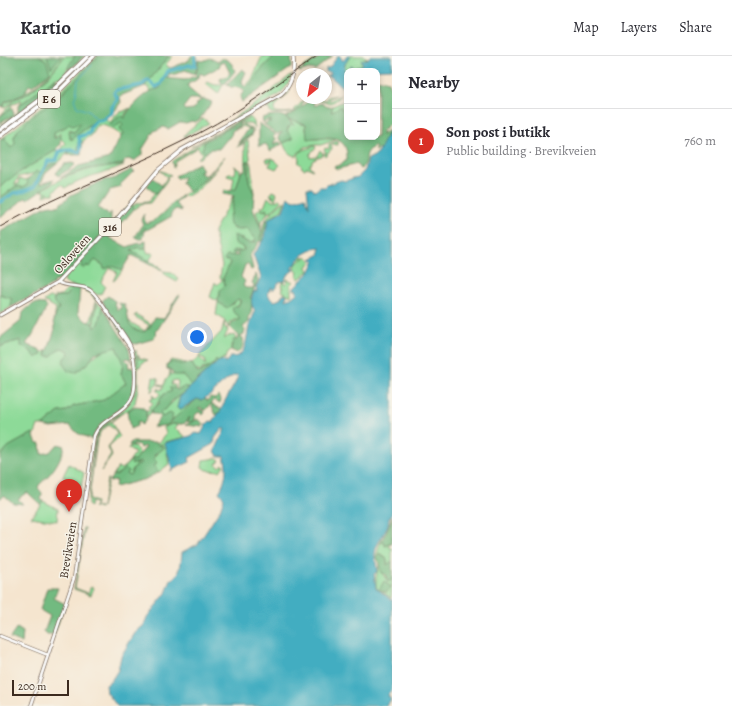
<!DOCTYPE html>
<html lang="en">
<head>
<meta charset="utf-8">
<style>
  body { margin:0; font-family:Alegreya,serif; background:#f7f7f7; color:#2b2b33 }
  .controls { position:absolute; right:12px; top:12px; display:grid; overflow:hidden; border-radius:8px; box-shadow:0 2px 6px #0003 }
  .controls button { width:36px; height:36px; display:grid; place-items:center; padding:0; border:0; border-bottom:1px solid #e1e1e2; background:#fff; color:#2b2b33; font:20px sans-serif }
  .compass { position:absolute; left:296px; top:12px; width:36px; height:36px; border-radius:50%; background:#fff; box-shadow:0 2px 6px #0003; rotate:211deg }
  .scale { position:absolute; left:12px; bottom:10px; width:57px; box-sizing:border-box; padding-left:4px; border:2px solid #3b2a1e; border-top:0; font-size:11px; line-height:14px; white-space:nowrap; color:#3b2a1e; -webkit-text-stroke:3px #f7f3e8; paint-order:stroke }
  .you { position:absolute; left:197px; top:281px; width:14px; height:14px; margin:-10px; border:3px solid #fff; border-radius:50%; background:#1a73e8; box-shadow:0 0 0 6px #1a73e833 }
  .badge { display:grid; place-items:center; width:26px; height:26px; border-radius:50%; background:#d93025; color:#fff; font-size:13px; font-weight:700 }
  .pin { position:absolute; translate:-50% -33px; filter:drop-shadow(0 1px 2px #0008) }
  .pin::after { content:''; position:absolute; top:21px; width:14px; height:12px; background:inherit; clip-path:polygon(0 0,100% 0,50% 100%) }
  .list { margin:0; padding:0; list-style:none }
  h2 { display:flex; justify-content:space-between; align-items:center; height:52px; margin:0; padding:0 16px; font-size:17px }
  h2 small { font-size:13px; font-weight:400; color:#7c7c81 }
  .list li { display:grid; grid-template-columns:26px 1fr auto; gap:12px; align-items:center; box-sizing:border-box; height:64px; padding:0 16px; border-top:1px solid #e1e1e2 }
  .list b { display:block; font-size:15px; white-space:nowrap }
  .list p { margin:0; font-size:13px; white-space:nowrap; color:#7c7c81 }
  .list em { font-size:13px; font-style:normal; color:#7c7c81 }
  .map { position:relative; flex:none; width:392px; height:650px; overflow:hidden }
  header { display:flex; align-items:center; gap:24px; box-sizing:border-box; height:56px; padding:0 20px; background:#fff; border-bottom:1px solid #e1e1e2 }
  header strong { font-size:19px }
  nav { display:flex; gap:22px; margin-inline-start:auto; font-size:14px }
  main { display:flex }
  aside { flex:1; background:#fff }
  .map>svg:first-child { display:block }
  .green { fill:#8dda98; stroke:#64825b }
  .forest { fill:#72ba80; stroke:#56724f }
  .water { fill:#42adc1; stroke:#3e6c70; fill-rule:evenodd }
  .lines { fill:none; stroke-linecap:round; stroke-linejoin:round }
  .stream { stroke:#42adc1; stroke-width:1 }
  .river { stroke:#42adc1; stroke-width:3.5 }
  .secondary-casing { stroke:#7c6b5c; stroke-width:4 }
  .primary-casing { stroke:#7c6b5c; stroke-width:4.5 }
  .highway-casing { stroke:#7c6b5c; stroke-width:5 }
  .secondary { stroke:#fff; stroke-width:2.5 }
  .primary { stroke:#fff; stroke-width:3 }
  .highway { stroke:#fff; stroke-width:3.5 }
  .rail { stroke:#3b2a1e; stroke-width:1 }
  .labels { text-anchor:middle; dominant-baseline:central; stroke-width:3; stroke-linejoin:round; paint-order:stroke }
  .shield { fill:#f7f3e8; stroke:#73665b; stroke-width:1 }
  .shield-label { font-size:11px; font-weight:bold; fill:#3b2a1e }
  .street-label { font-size:12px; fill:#3b2a1e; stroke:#f7f3e8 }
</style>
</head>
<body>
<header>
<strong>Kartio</strong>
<nav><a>Map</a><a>Layers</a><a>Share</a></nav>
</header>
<main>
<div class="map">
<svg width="392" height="650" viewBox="0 0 392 650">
  <rect width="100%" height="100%" fill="#f7f3e8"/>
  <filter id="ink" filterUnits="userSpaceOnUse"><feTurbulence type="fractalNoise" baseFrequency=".025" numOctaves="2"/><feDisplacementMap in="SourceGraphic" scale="8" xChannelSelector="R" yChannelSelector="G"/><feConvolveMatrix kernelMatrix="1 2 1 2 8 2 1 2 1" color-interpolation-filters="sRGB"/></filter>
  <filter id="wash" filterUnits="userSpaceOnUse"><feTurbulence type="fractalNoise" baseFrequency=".012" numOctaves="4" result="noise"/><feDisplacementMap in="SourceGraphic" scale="16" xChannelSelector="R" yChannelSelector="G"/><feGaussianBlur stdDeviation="0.9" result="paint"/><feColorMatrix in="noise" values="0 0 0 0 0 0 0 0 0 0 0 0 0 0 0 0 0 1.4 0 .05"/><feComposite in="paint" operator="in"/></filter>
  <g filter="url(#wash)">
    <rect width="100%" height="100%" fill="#f5e5cf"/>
    <path class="green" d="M39,0H47L51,12L61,0H64L48,20L28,37L16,42L5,52L0,50L3,51L4,48C20,40 38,31 50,16L45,3Z
      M65,0H75L62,21L82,0H85L46,37L0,72V70L36,43L60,23L61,21L56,22L18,50L21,45L20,43L18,46L11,49L12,52L0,60L15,43L28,38L49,20Z
      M90,0H92L52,38L0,78V76L46,41Z
      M97,0H99L72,28L18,74L14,82L15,88L11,92L4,83L0,84L53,42Z
      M173,0L166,8L168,11L171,12L168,22H165L160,32L151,35L149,32L145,30L168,1Z
      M262,0H274L257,18L252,28L245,31L252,23Z
      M350,0H363L368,2L361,4L363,8L355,12L350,11L346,17L344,16L345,8Z
      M292,18L287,30L279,39L226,68L259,45Z
      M207,26L215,29H223L218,38L206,28Z
      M290,34C289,39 277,48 274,52L275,56L284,57L292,56L304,44C300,59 284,58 271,57L268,52L264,53L281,44Z
      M336,39L329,43L330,45L341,39L338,43L330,48L313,42L327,44L328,41Z
      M346,44L347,52L342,54L341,51L331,56L333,50Z
      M130,52L125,58V62L120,60L111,67L117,69L121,67L123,69L124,78L122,80L106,70L98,69L92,79L83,85L78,94L69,96L56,108H50L40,116L18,121V124L14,128H19L20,122L25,124L30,122L28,128L23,131L16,130L0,142V131L20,116L55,95L59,96L66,87L63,84L60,85L61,77L54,82V77C59,72 64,73 69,68L80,67L81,68L74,76L69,74L70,83H73C84,72 98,66 109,57L112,59L106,64L110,66L120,55L122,56Z
      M249,60L191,91L244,61Z
      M250,61L254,66L255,72L250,67H239L220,77Z
      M203,62L209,67L184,81C186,73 198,69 203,62Z
      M289,63L301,66V68L305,67L307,80L313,83H338L321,89H315L305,91L295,100C287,98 286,93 283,87L293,83L287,75L291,66L294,69Z
      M243,68L254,74C253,81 244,85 238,89L253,77V74L243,70L235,74Z
      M248,84L254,137C247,128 249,117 249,105H246L245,108V87L237,91Z
      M205,85L202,94L205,97L200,102H197L202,98L198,91L175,105L173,112L172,105Z
      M338,85V89L331,88L332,93L325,100L323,97H327L324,94L325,92L329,93V88Z
      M314,90L316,91L309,99L310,101L317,100L320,94L322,96V99L312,104V107L309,109L313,114L307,111L305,113L301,111L302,110L297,106L299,104L298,99L301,95Z
      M225,100L217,111L218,112L199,133L186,141L184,138C197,133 208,122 217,112L215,111Z
      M273,102L280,109L276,113L269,110L273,102L268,107L266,103Z
      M124,109C103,118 83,120 65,132L64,130L61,129L54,135V138H48L47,135V139L44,140L45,135H41C65,119 95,109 124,109Z
      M234,110L240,113L239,116H241L236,133L232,134L234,122L227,120L228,118H235L236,112Z
      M159,114L171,119L167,120L168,123L150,147L141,148L134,153L133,150L137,147L148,146L165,125L167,121Z
      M273,135L277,137L275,143L278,145L279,142L282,145L270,157L267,155L268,159H266L265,162L261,165V172L256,156L260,153L267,155L265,154L267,153L263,155L260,151H264L268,141L272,145L276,144L271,141L274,140L270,139Z
      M233,140L229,163L234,173L242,174L248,173L256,183V185L249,187L237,180L244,194L241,195L235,194L234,200H230L229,210L223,222L225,229L217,245L210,241L215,226L217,229L222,224L220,221L222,209L214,175Z
      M285,145L282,154L268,164L267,162C274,154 279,149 285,145Z
      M139,191L140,193H146L148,197H154L149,205L131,195Z
      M304,200L303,204L306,200L309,202L311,206L307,211L309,215L299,223L296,219L298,217L294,211L297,206L300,205V202Z
      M95,204L106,211L111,209L123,213L115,224L113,225L117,216L109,212L101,226L105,230L101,238L97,239L91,234L67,228L64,226L65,221L77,206L79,208L81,206L89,211Z
      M163,216L172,217L179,223L177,226L166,220Z
      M287,223L294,226L291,228V240L282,235L283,232L281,229L283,224L285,228L287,227Z
      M69,231H72L67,240H58L53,244L59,252L54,264L56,252L44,245L50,241L54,242L55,240L61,239Z
      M79,231L90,235L97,243L93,267L88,266L91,264L96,245L91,238Z
      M0,239L10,242L13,245L11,251L0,258Z
      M238,242L240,246L233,254L239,262V265H236L237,263L230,267L227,273L228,270L223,263L216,259L218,246L223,250L232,249Z
      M98,246L103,251L99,268L95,272L94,264Z
      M136,258L151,268L146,276C136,276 129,271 127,262L130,266L145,275L149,269L135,261Z
      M224,266L225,272L228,274L224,283L230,279L231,280L234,279L236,283L231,289V293L226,299L225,303L223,301L224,303L220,304L218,307V305L205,313L203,312L201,316L196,314L192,308L199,301L206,310L204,303L199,300L222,275Z
      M21,284C24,294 33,298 43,297L47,293L46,300H51L61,292L68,294L75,317C91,307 96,292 116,291L123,307L121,318L126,327L104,344L74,350L67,355L59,356L43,369H38L35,378H31L8,391L0,400V290Z
      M136,294L138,308V298L140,302L148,304L142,307L139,312L138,309V332L135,347L131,352L111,363L99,374L95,383L88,426C91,411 91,384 99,372C104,366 115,360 121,355C140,342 138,316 134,296Z
      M171,304L186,307L185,309L173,307L168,313L170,312V318L183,319L192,330L189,333L188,331L177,334L178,325L176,324L172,325L171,329H175V332L171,333V336L162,341L147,361L146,356L150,354L148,351L153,347L149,344L153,342L152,339L156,342L160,338L156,334H159L157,332L161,334L164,330L158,329L159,328L164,329L166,323L169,321L170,314L167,313V308Z
      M153,321L158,322V327L151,336Z
      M184,337L179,343L177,352L181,353L188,349V351L171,368L168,369V365L172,363L171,358L162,361L160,359V356C170,351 175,342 184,337Z
      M125,355L111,366L120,381L109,391L112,400L101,415L111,399L108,392L117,378L114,373L108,369L101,375L97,383L89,441L90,444L96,446L95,451L100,452L102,450L107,423H108L102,451L100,453L93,451H95V447L91,446L90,451L88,449V442L97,379L103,371Z
      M173,368L178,369L175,372L186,381L165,386L169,408L159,416L153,410L157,408L154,403L163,390H161L162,387L159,390L157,389L166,378L164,371Z
      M134,390L139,397L135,404H130L132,407H138L140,405L141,407L134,411L130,419L127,418L129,415L126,412L116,419L114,418L118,411L121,413L126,410L135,397L128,393L129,391Z
      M217,402L220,404L216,408L219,411L222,408L224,409L220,415L206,414L202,411L203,404Z
      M69,408L84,417L81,431L63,420Z
      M43,445L58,453L57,465L31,461Z
      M84,471L85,472L75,532L88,537L91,530L94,532L91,539L74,533Z
      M384,486L386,490L392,487L389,491L392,492V505L388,509H387V503L382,499L377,501V503L376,501L380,487Z
      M386,504L383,506V515L379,512L388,526L392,523L391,542L382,535L388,532L389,529L385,526L379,534L376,531V521L380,505Z"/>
    <path class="forest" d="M0,0H39L46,4L50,16L32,30L29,29L24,38L4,47V50H0Z
      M47,0H61L51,12Z
      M75,0H82L68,15L69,9Z
      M99,0H169L145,30L120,40L121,46L112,59L109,57L104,62L94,66L71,84L69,77L71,75L74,76L81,67L72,70L69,68C65,73 59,72 54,77V82H57L58,79L61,80V88L55,95L20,116L0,131V84L6,82L5,84L11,92L15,88L14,82L18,74L29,63L60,40Z
      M191,0H197L198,8L195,18L185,14L176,18L169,19L171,12L189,4Z
      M274,0H291L292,11L242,46L240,41L244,35L240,32L231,31L227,29L242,13L246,16L242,25L243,29L246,31L252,28L258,17Z
      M322,0H333L315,14L309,13L299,16L300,13L303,14V11Z
      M210,2L218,6L220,3C229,1 233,9 235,15L225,28L221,27L220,23L227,20L230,17L225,7L221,6L219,11L204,19L200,17L199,22L196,20L199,4L203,5Z
      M195,20L198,23L188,28V32L201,43H190L183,52L185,54L194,53L198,46L204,43L212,46L199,64L194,66L192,65L186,67L180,66L168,73L163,71L154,75L142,94V99L134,105L128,103L124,105V108L88,113L60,122L79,110L110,102L121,80L124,78L119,74L123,69L121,67L114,72L109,69L120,60L125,62C125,56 145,38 151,35C154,33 157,34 160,32L165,22L185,24Z
      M56,23L57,25C42,37 32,46 18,57V50Z
      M378,23L388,26L392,36L389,39L392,40L388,59L392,61C392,69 386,71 381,76L383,77L381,80L388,74L383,90L376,95L375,90C368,95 366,96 366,106L362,113L359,112L357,108L338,113L335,112L334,110H338L347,104C349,78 327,81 307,84L306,68L288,63L292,68L288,71L287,75L294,82L283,87L279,81L282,76L277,78L263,67L266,68L269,64L270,67V63L263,66L262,62C270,59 281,57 288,63L286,60L296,56L311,43L314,44L315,50L321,47L328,51L333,50L331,56L341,50L342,54L347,52V81H377Z
      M12,52L14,59L2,65L0,68V60Z
      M239,67L240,69L232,75L231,81L227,83L219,93H211L205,97L202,94L205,85Z
      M259,67L275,78L274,81L277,83L274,85V90L275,87L279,86L282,88L270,95L266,88L259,90Z
      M249,72L253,77L239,87Z
      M81,84L83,86L81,99H67L69,96L78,94L79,86Z
      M248,104V120L250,129L254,137L253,153L262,176L260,183L265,164L268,168C263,173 266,180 261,186L260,184L250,199L253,213L251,214L248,208L245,209L241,221L245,225L243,230L246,232H253L254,229L252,227L256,218L258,224L250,242H252L251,259L249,261V266L243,271L245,273L244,278L240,280L243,282C244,289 243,292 237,297L231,294L233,284H237L238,280L230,272L232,267L239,265V262L232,253L234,250H238L241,244L238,243L227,252L218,246L220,235L225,229L223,222L230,207L229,204L225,205L224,203L227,199L238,200V198L232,197L234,194L237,196L244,194V192L235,187L234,179L249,187L255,186L256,183L251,179L248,173L237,174L230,169L229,163L234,140L223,138L224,134L229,135L236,133L242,114L245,115V108Z
      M54,107L56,108L46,116L41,127L54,123L53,126L28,143L25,142L0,162V142L16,130L23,131L28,128L27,125L36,115L40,116Z
      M72,107L75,108L70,113L58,120L56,117L64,108Z
      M199,107L202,113V116H199L205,120L216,111L196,132L189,136L182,127L184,121L177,123L175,120Z
      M132,113L134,115L120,129L122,131L110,134L98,152L109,159L111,156V164L113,166L60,224L53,226V229L11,251L12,243L0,239V176L46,150L52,149L54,151L59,149L71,139L104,124L113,123Z
      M153,122L162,130L156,138L146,130Z
      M183,139V141L176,147L182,155L176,153L171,157L172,160L145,175L143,183H137L146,171L137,183L135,181L143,169L141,163L144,158L145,167C161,165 169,149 183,139Z
      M135,142L132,149L134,153L122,167L118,169L110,182L127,191L139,187L142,188L143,186L146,185V193H140L138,191L131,195L162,213V215L131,199L122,214L111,210L104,213L103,209L95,204L89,211L87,209L84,212L81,211L82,206H77Z
      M72,231H79L80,233L78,257L86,265L94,268L95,272L99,268L103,251L129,293L131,304L133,308L129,302L125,303L128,306L129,312L132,311L134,314C135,351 125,347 101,368C96,372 95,379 91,383L77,377L70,369L51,371L43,369L59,356L67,355L74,350L104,344L126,327L121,318L123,308L116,291L95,297L89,306L75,317L68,315L63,308L64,302L69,298L68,294L61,292L51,300H46L55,273L54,264L59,252L53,244L58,240H67Z
      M178,239H180L156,276L157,277L153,283L136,288L131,287L127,279L122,276L102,245L108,240L116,246L115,248L118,254L122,252L119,247L124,248L127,255L129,268L136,274L144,276L150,271L155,261L164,262Z
      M35,247L45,248L47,251L32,280L26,288L43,296L42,299L36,302L31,295L21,290V284L0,290V282L21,265C20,256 29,251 35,247Z
      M216,304L218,307L198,323L192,330L183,319H174L170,312L167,313L168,307L171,306L185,309L186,307L192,308L198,317L213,309Z
      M186,330L189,334L172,345L167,352L160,356L162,361L170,357L173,359L168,369L153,371L160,361L156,358H151L152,353L159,347V344L164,338L172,335L169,332H175L177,334Z
      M218,339L221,344L220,347L215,344L211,347L222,354L216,359L211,348L206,354H204L200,351L198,352L205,356L203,359L199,356L195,359V363L193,366H187L190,361L184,368H171V365L197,343L201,344L205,342L208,345L210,341L215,342Z
      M134,351L144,352L143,354H146V363L141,369L139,365L137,366V370L130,373L127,355Z
      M198,363L205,369L202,368V371L186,369Z
      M33,377L35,378L34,380L37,387H40L41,398L50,396L57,388L64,390C61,406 51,418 39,429L38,432L42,437L41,444L43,445L40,448L27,436L18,443L23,448L13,447L4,439L0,443V400L8,391Z
      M131,386H158V389L164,390L163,393L156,398L154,403L157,408L153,410L159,416L146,423L115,431L116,424L109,425L114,418L116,419L126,412L129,415L127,418L130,419L134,411L141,407L140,405L138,407L132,408L130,404H135L146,391L145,390L141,392L137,388L131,390L129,389Z
      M392,460V487L385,490L384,486L380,487L386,477Z
      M379,498L387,503V509L392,505V523L388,526L385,518L381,517L377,501Z
      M384,525L390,531L387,536L379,534Z
      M47,532H58L54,542L65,548L54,579H47L44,576L50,560L40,554Z
      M17,572L23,576L22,587L10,582Z"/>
    <path class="water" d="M338,0H340L343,5L347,0H350L345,8L344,16H347V33L345,34L331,21L326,20L331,18L330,16H326V12H329Z
      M370,0H392V13L348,15L351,10L355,12L363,8L361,4L368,3Z
      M392,69V458L389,462C388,478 377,483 375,497C374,502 377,509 377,516L374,518L376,532L392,544V634L388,639L391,644L386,650H117L107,637L106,629L111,625L118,614L121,600L135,577L144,569L147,561L166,537L171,524C181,521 181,505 182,496L198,488L220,454L224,442L219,436C226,426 228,411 224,400H218L215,395L225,373H222L215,382L214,388L189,402L190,406L170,415L172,413L165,387C176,383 187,383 196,377L201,378C204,373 205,369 210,365L214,366L213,365L222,353C224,342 236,330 238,319C230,317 211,341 201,344L197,343L181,353L177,352L180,341L213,310L220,305L226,306L230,301C248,303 246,277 250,267C252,263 253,260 255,256C251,249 250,243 254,235H257L256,231L261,221L253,199L265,181L268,164L283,155L288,141L294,145L305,141L309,151L307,132H312L315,135L320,131H325L327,129L341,124L346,125L353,122L358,121L365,114L368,103L378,98ZM321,192L319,199L311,203L315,205L308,218L294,231V234L296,233L297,237L291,242L286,244L287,238H283L280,243L275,245L270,242L268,237L270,232L272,231L273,234L279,226L285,224L287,219L295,213H291L301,200L314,193Z"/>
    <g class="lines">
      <path class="stream" d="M92,9L78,24L76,39L74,43L77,51L88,55L98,65
        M0,71L3,69"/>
      <path class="river" d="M97,65L103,64L112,57V51L118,43L114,37L116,34L142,29L148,24L156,31L161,28L168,15L190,9L195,10V0
        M0,146L14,137L21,136L35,130L48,105L56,104L60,95L72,94L79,97L81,93L79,81L90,77L91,71L95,66"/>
    </g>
  </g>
  <g filter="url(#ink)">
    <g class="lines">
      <defs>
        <path id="secondary" d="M120,277L130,291L134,304
          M0,580L48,599
          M31,650L74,522L94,380C101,362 122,360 131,344C135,337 135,329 135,321C135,287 127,284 109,258C103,250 98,240 90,234C81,228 68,232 58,226"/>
        <path id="primary" d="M181,94L281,39C293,28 295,15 293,0
          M0,259L58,226L112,169L158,114L182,94"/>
        <path id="highway" d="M0,74L53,34L88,0
          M0,80L59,35L94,0"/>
      </defs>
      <use href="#secondary" class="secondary-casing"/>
      <use href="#primary" class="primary-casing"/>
      <use href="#highway" class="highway-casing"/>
      <use href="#secondary" class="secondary"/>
      <use href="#primary" class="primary"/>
      <use href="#highway" class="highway"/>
      <path class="rail" d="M0,171C58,138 122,116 181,86C230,63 273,31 317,0"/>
    </g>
  </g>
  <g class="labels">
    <g class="shield">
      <rect x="38" y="34" width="22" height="18" rx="3"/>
      <rect x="99" y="162" width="22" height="18" rx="3"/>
    </g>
    <g class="shield-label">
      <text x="49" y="43">E 6</text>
      <text x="110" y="171">316</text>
    </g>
    <g class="street-label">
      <text transform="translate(72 198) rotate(-48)">Osloveien</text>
      <text transform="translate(68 494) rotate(-81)">Brevikveien</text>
    </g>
  </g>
</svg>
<div class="controls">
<button>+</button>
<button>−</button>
</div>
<svg class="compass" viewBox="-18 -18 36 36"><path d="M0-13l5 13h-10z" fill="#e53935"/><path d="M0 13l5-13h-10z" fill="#7c7c81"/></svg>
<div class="scale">200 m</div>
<div class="you"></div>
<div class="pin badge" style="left:69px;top:456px">1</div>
</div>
<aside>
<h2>Nearby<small></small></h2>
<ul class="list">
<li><span class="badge">1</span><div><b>Son post i butikk</b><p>Public building · Brevikveien</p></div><em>760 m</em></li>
</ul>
</aside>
</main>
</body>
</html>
